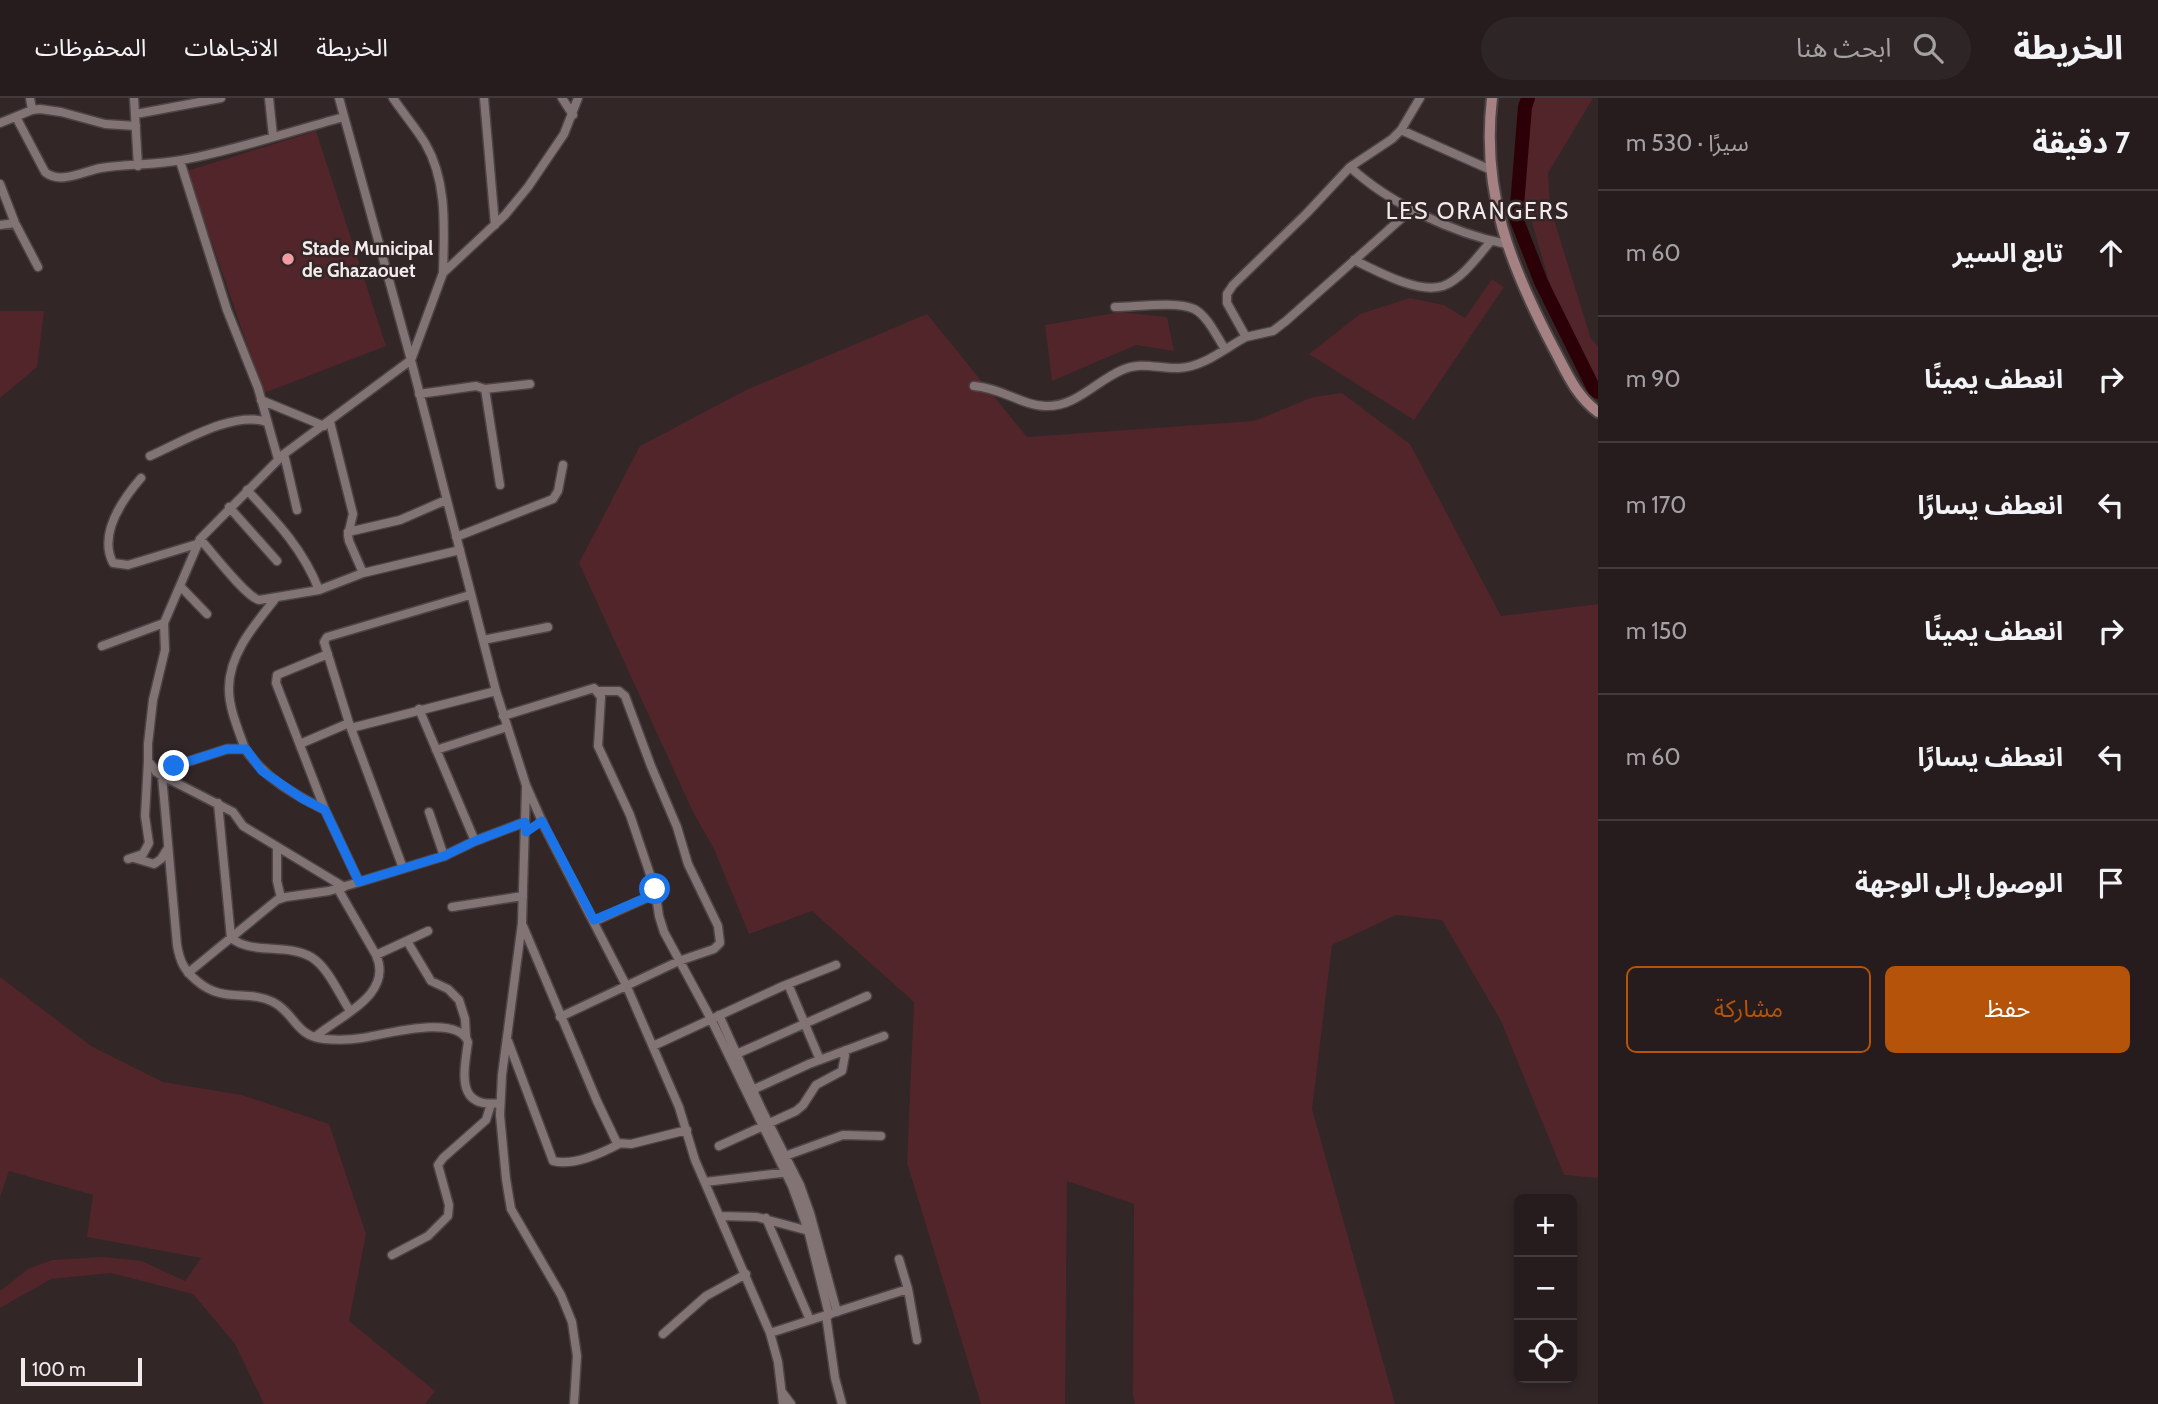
<!DOCTYPE html>
<html lang="ar">
<head>
<meta charset="utf-8">
<style>
  body { margin:0; font-family:Cabin,"Noto Sans Arabic",sans-serif; background:#2e2526; color:#f1f3f6; direction:rtl }
  .controls { position:absolute; right:21px; bottom:21px; display:grid; overflow:hidden; border-radius:10px; box-shadow:0 4px 10px #0003 }
  .controls button { width:63px; height:63px; display:grid; place-items:center; padding:0; border:0; border-bottom:2px solid #423a3b; background:#261c1d; color:#f1f3f6; font:35px sans-serif }
  .scale { position:absolute; left:21px; bottom:18px; width:121px; box-sizing:border-box; padding-left:7px; border:4px solid #f3ebeb; border-top:0; font-size:19px; line-height:24px; white-space:nowrap; color:#f3ebeb; -webkit-text-stroke:5px #322627; paint-order:stroke }
  .stop { position:absolute; width:21px; height:21px; margin:-16px; border:5px solid #1a73e8; border-radius:50%; background:#fff }
  .stop.end { background:#1a73e8; border-color:#fff; box-shadow:0 2px 7px #0008 }
  .list { margin:0; padding:0; list-style:none }
  h2 { display:flex; justify-content:space-between; align-items:center; height:91px; margin:0; padding:0 28px; font-size:30px }
  h2 small { font-size:23px; font-weight:400; color:#a4a1a4 }
  .list li { display:grid; grid-template-columns:46px 1fr auto; gap:21px; align-items:center; box-sizing:border-box; height:126px; padding:0 28px; border-top:2px solid #423a3b }
  .list b { display:block; font-size:26px; white-space:nowrap }
  .list em { font-size:23px; font-style:normal; color:#a4a1a4 }
  .actions { display:flex; gap:14px; padding:21px 28px }
  .actions a { flex:1; padding:16px 0; border:2px solid #b45309; border-radius:10px; text-align:center; font-size:24px; color:#b45309 }
  .actions .main { background:#b45309; color:#fff }
  .icon { flex:none; width:38px; height:38px; fill:none; stroke:currentColor; stroke-width:2; stroke-linecap:round; stroke-linejoin:round }
  .map { position:relative; flex:none; width:1598px; height:1306px; overflow:hidden; direction:ltr }
  header { display:flex; align-items:center; gap:42px; box-sizing:border-box; height:98px; padding:0 35px; background:#261c1d; border-bottom:2px solid #423a3b }
  header strong { font-size:33px }
  nav { display:flex; gap:38px; margin-inline-start:auto; font-size:24px }
  .search { width:490px; height:63px; background:#2e2526; display:flex; align-items:center; gap:18px; box-sizing:border-box; padding:0 24px; border-radius:38px; color:#a4a1a4; font-size:26px }
  main { display:flex }
  aside { flex:1; background:#261c1d }
  .map>svg:first-child { display:block }
  .green { fill:#51252a }
  .lines { fill:none; stroke-linecap:round; stroke-linejoin:round }
  .river { stroke:#2c0007; stroke-width:14 }
  .minor-casing { stroke:#4d4445; stroke-width:11 }
  .secondary-casing { stroke:#4d4445; stroke-width:14 }
  .minor { stroke:#827475; stroke-width:8 }
  .secondary { stroke:#a68184; stroke-width:10 }
  .route { stroke:#1a73e8; stroke-width:9 }
  .poi-dot { fill:#f49aa2; stroke:#322627; stroke-width:2.5 }
  .labels { text-anchor:middle; dominant-baseline:central; stroke-width:5; stroke-linejoin:round; paint-order:stroke }
  .poi-label { font-size:19px; font-weight:bold; fill:#f3ebeb; stroke:#322627; text-anchor:start }
  .quarter-label { font-size:23px; letter-spacing:2px; fill:#f3ebeb; stroke:#322627 }
</style>
</head>
<body>
<header>
<strong>الخريطة</strong>
<div class="search"><svg class="icon" aria-label="search" viewBox="0 0 24 24"><circle cx="10" cy="10" r="6"/><path d="M15 15l6 6"/></svg>ابحث هنا</div>
<nav><a>الخريطة</a><a>الاتجاهات</a><a>المحفوظات</a></nav>
</header>
<main>
<aside>
<h2>7 دقيقة<small>سيرًا · 530 m</small></h2>
<ul class="list">
<li><svg class="icon" aria-label="ahead" viewBox="0 0 24 24"><path d="M12 20V5M6 11l6-6 6 6"/></svg><div><b>تابع السير</b></div><em>60 m</em></li>
<li><svg class="icon" aria-label="right" viewBox="0 0 24 24"><path d="M7 20v-9h11M14 6l5 5-5 5"/></svg><div><b>انعطف يمينًا</b></div><em>90 m</em></li>
<li><svg class="icon" aria-label="left" viewBox="0 0 24 24"><path d="M17 20v-9H6M10 6l-5 5 5 5"/></svg><div><b>انعطف يسارًا</b></div><em>170 m</em></li>
<li><svg class="icon" aria-label="right" viewBox="0 0 24 24"><path d="M7 20v-9h11M14 6l5 5-5 5"/></svg><div><b>انعطف يمينًا</b></div><em>150 m</em></li>
<li><svg class="icon" aria-label="left" viewBox="0 0 24 24"><path d="M17 20v-9H6M10 6l-5 5 5 5"/></svg><div><b>انعطف يسارًا</b></div><em>60 m</em></li>
<li><svg class="icon" aria-label="arrive" viewBox="0 0 24 24"><path d="M6 21V4h12l-3 4 3 4H6"/></svg><div><b>الوصول إلى الوجهة</b></div></li>
</ul>
<div class="actions"><a class="main">حفظ</a><a>مشاركة</a></div>
</aside>
<div class="map">
<svg width="1598" height="1306" viewBox="0 0 1598 1306">
  <rect width="100%" height="100%" fill="#322627"/>
  <path class="green" d="M1531,0H1593L1548,75L1550,109L1591,241L1598,248V295L1563,231L1514,63Z
    M316,33L386,248L264,295L187,73Z
    M1492,181L1504,189L1414,322L1309,256L1360,216L1410,200L1444,207L1465,220Z
    M0,213H44L37,269L0,300Z
    M1120,214L1167,219L1174,253L1136,247L1052,283L1045,227Z
    M927,216L1027,339L1254,323L1313,299L1342,295L1410,346L1501,518L1598,506V1080L1564,1077L1501,923L1442,822L1396,817L1332,847L1312,1011L1395,1306H1135L1133,1296L1134,1106L1067,1083L1065,1306H981L907,1065L914,904L812,813L749,836L714,751L693,714L579,465L640,348L746,292Z
    M0,879L91,948L163,984L242,997L329,1026L366,1136L349,1223L435,1293L425,1306H264L235,1246L193,1196L111,1175L51,1181L0,1210V1193L28,1171L52,1162L103,1159L142,1163L185,1183L201,1160L87,1139L93,1097L9,1073L0,1099Z"/>
  <g class="lines">
    <path class="river" d="M1528,0L1525,9L1516,120L1541,184L1594,291L1598,294"/>
    <defs>
      <path id="minor" d="M30,0L32,12
        M134,0L138,68
        M269,0L273,38
        M339,0L411,262L496,593L526,687L545,730L627,889L679,1009L695,1062L770,1235L778,1264L783,1306
        M393,0C403,15 416,30 425,45C448,84 444,132 443,175
        M484,0L495,127
        M562,0L573,17
        M136,16L221,0
        M16,19L45,74C60,87 84,73 101,70C128,66 155,67 182,62C237,52 291,33 344,19
        M0,25L32,12L40,11L61,14L105,26L136,28
        M1401,32L1420,0
        M180,63L227,212L258,290L278,361
        M1350,69C1390,106 1453,135 1506,146
        M0,86L15,125L38,169
        M1412,111L1286,223L1273,233L1246,239L1227,205V196L1233,187L1307,115L1350,69L1392,41L1401,32L1491,72
        M0,127L15,125
        M1354,162C1377,173 1418,196 1443,188C1462,181 1478,158 1491,143
        M1115,209C1136,209 1176,203 1194,211C1207,217 1217,239 1225,251
        M974,288C1002,290 1023,308 1046,308C1076,309 1096,283 1122,272C1142,263 1158,271 1179,270C1204,269 1225,250 1246,239
        M485,291L530,286
        M419,296L476,288L485,291L500,387
        M261,302L324,328
        M330,324L353,416L348,437L349,443L363,475
        M284,356L297,412
        M150,358C182,344 234,312 267,324
        M141,380C122,402 98,436 113,465L128,467L197,446
        M247,392C277,424 303,451 319,492
        M229,409L277,463
        M348,434L400,422L446,402
        M456,439L553,401L558,393L563,367
        M200,441C212,454 245,498 259,502L319,492L363,475L460,452
        M180,488L207,516
        M483,542L548,529
        M102,548L164,525
        M328,556L277,577L276,585L325,712L359,784L444,758L475,743L525,724
        M419,611L475,743
        M503,618L594,590L601,599L598,648L630,717L655,791L659,818L664,834L711,921L792,1088L808,1132L829,1217
        M351,630L496,593
        M300,646L349,625
        M245,651C239,633 229,611 229,592C228,557 255,526 276,500
        M436,652L507,629
        M156,674L227,651H245C267,682 292,695 325,712
        M162,678L177,847C180,864 184,872 197,883C224,906 247,891 273,904C295,915 295,938 324,941C336,942 350,942 362,940C383,937 458,915 468,944C464,974 455,1011 500,1005
        M526,690L522,825L502,977L500,1017L506,1081L511,1111L561,1197L572,1224L577,1258L574,1306
        M218,705L231,840C252,857 287,845 311,859C328,869 339,896 350,913
        M429,714L444,758
        M277,749V783L281,800
        M134,760L154,766L161,761L168,750
        M128,761L143,756L149,745L145,718L148,663
        M403,770L349,625L324,544L327,539L470,497
        M344,789L243,728L233,714L159,676L148,663V646L153,602L165,552L164,525L200,441L284,356L411,262L443,175L505,117L528,89L564,36L578,0
        M452,809L523,798
        M595,823L655,796
        M523,828L597,1003L617,1045L631,1046L687,1032
        M407,843L431,883L448,891L459,902L465,921L466,939
        M376,857L428,833
        M188,875L277,802L286,799L329,793L359,784
        M788,886L820,962
        M719,917L761,1010L800,1087L810,1115L837,1214
        M560,919L679,863L714,851L720,845L718,828L688,766L677,729L651,668L625,598L619,593H598
        M315,939C339,918 394,897 376,857L338,791
        M508,943L553,1063C574,1068 600,1056 619,1046
        M653,948L783,888L836,867
        M732,958L867,898
        M748,994L809,966L884,938
        M719,1048L796,1013L803,1007L816,987L842,973L846,952
        M785,1058L843,1037L881,1038
        M705,1084L789,1074
        M720,1118L757,1119L809,1133
        M766,1120L810,1222
        M392,1157L428,1138L448,1118L449,1107L438,1067L443,1060L486,1022L491,1006
        M899,1161L908,1191L917,1242
        M826,1217L835,1280L842,1306
        M770,1235L908,1191
        M663,1236L706,1198L746,1176
        M782,1294L791,1306"/>
      <path id="secondary" d="M1492,0C1481,94 1510,167 1553,249C1566,273 1575,297 1598,314"/>
    </defs>
    <use href="#minor" class="minor-casing"/>
    <use href="#secondary" class="secondary-casing"/>
    <use href="#minor" class="minor"/>
    <use href="#secondary" class="secondary"/>
  </g>
  <g class="lines">
    <path class="route" d="M174,668L227,651H246L262,673L303,701L325,712L359,784L444,758L475,743L525,724L526,734L542,723L594,822L655,796V791"/>
  </g>
  <circle class="poi-dot" cx="288" cy="161" r="7"/>
  <g class="labels">
    <g class="poi-label">
      <text x="302" y="150">Stade Municipal<tspan x="302" dy="22">de Ghazaouet</tspan></text>
    </g>
    <g class="quarter-label">
      <text x="1478" y="113">LES ORANGERS</text>
    </g>
  </g>
</svg>
<div class="controls">
<button>+</button>
<button>−</button>
<button><svg class="icon" aria-label="locate" viewBox="0 0 24 24"><circle cx="12" cy="12" r="6"/><path d="M12 2v4M12 18v4M2 12h4M18 12h4"/></svg></button>
</div>
<div class="scale">100 m</div>
<div class="stop" style="left:655px;top:791px"></div>
<div class="stop end" style="left:174px;top:668px"></div>
</div>
</main>
</body>
</html>
